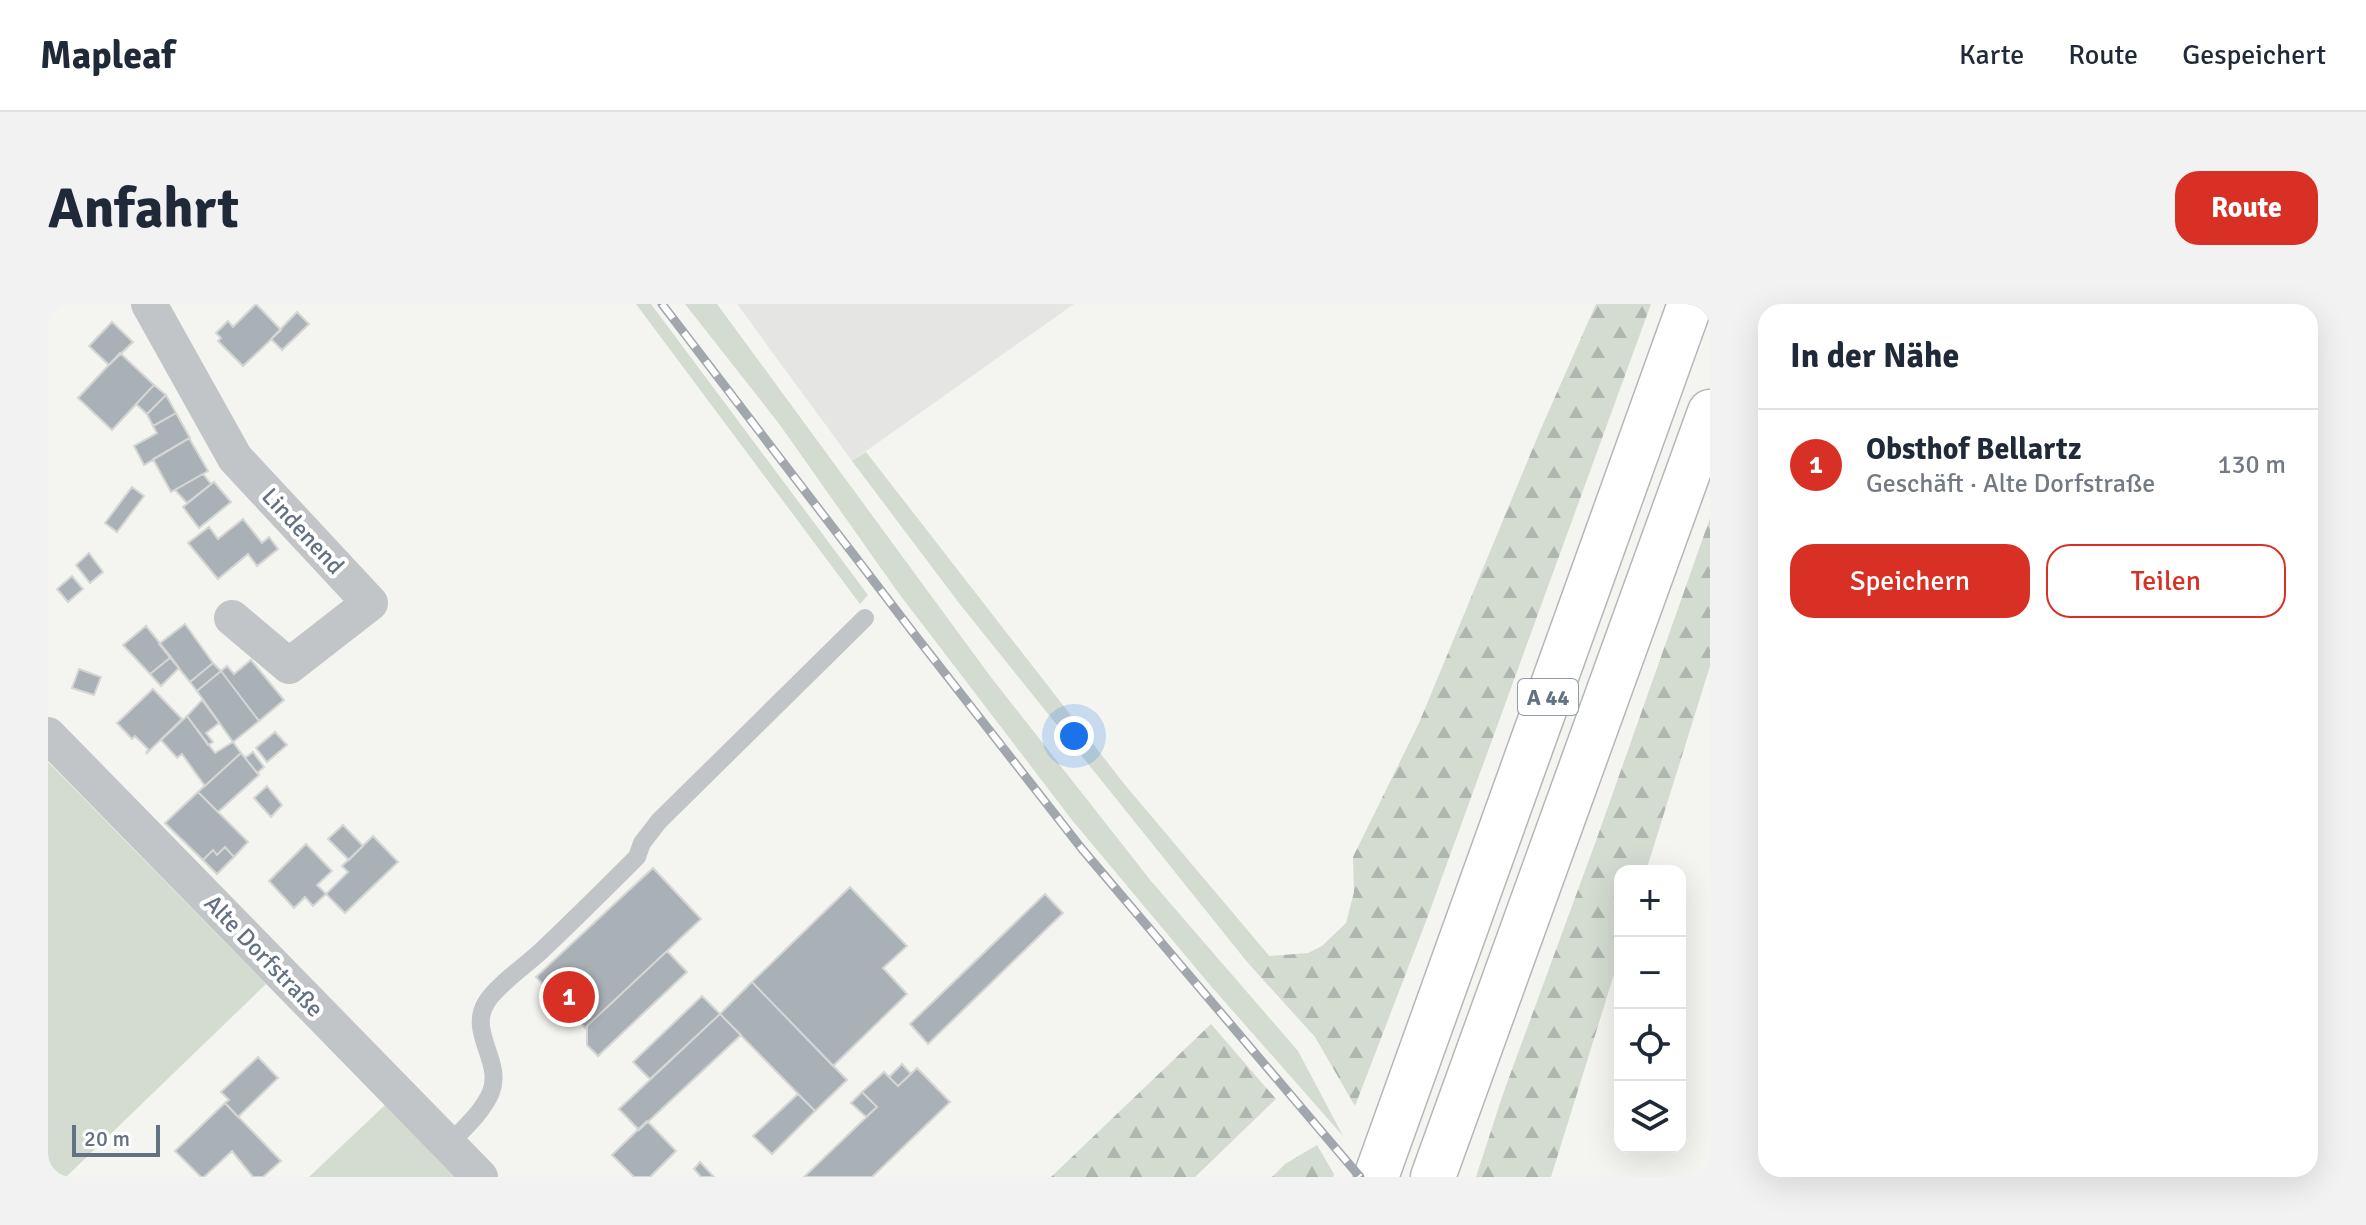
<!DOCTYPE html>
<html lang="de">
<head>
<meta charset="utf-8">
<style>
  body { margin:0; font-family:Signika,sans-serif; background:#f2f2f3; color:#1f2937 }
  .controls { position:absolute; right:24px; bottom:24px; display:grid; overflow:hidden; border-radius:16px; box-shadow:0 8px 32px #0002 }
  .controls button { width:72px; height:72px; display:grid; place-items:center; padding:0; border:0; border-bottom:2px solid #e0e1e3; background:#fff; color:#1f2937; font:40px sans-serif }
  .scale { position:absolute; left:24px; bottom:20px; width:88px; box-sizing:border-box; padding-left:8px; border:4px solid #627282; border-top:0; font-size:22px; line-height:28px; white-space:nowrap; color:#627282; -webkit-text-stroke:6px #fff; paint-order:stroke }
  .you { position:absolute; left:1026px; top:432px; width:28px; height:28px; margin:-20px; border:6px solid #fff; border-radius:50%; background:#1a73e8; box-shadow:0 0 0 12px #1a73e833 }
  .badge { display:grid; place-items:center; width:52px; height:52px; border-radius:50%; background:#d93025; color:#fff; font-size:26px; font-weight:700 }
  .pin { position:absolute; translate:-50% -50%; border:4px solid #fff; box-shadow:0 2px 8px #0006 }
  .list { margin:0; padding:0; list-style:none }
  h2 { display:flex; justify-content:space-between; align-items:center; height:104px; margin:0; padding:0 32px; font-size:34px }
  h2 small { font-size:26px; font-weight:400; color:#747a83 }
  .list li { display:grid; grid-template-columns:52px 1fr auto; gap:24px; align-items:center; box-sizing:border-box; height:112px; padding:0 32px; border-top:2px solid #e0e1e3 }
  .list b { display:block; font-size:30px; white-space:nowrap }
  .list p { margin:0; font-size:26px; white-space:nowrap; color:#747a83 }
  .list em { font-size:26px; font-style:normal; color:#747a83 }
  .actions { display:flex; gap:16px; padding:24px 32px }
  .actions a { flex:1; padding:18px 0; border:2px solid #d93025; border-radius:24px; text-align:center; font-size:28px; color:#d93025 }
  .actions .main { background:#d93025; color:#fff }
  .icon { flex:none; width:44px; height:44px; fill:none; stroke:currentColor; stroke-width:2; stroke-linecap:round; stroke-linejoin:round }
  .map { position:relative; flex:none; width:1662px; height:873px; overflow:hidden; border-radius:24px }
  header { display:flex; align-items:center; gap:48px; box-sizing:border-box; height:112px; padding:0 40px; background:#fff; border-bottom:2px solid #e0e1e3 }
  header strong { font-size:38px }
  nav { display:flex; gap:44px; margin-inline-start:auto; font-size:28px }
  .intro { display:flex; align-items:center; justify-content:space-between; box-sizing:border-box; height:192px; padding:0 48px }
  h1 { margin:0; font-size:56px }
  .button { padding:20px 36px; border-radius:24px; background:#d93025; color:#fff; font-size:28px; font-weight:700 }
  main { display:flex; gap:48px; padding:0 48px }
  aside { flex:1; background:#fff; border-radius:24px; box-shadow:0 8px 32px #0002 }
  .map>svg:first-child { display:block }
  .built { fill:#e5e6e4 }
  .grass { fill:#d4dbd1 }
  .forest { fill:url(#forest-firs) }
  .building { fill:#a9b1b7; stroke:#d5d6d3; stroke-width:2 }
  .lines { fill:none; stroke-linecap:round; stroke-linejoin:round }
  .motorway-casing { stroke:#b4b7ba; stroke-width:47 }
  .service { stroke:#c1c5c8; stroke-width:18 }
  .minor { stroke:#c1c5c8; stroke-width:36 }
  .motorway { stroke:#fff; stroke-width:44 }
  .rail-casing { stroke:#a1a7ad; stroke-width:9 }
  .rail { stroke:#fff; stroke-width:6; stroke-dasharray:18; stroke-linecap:butt }
  .labels { text-anchor:middle; dominant-baseline:central; stroke-width:8; stroke-linejoin:round; paint-order:stroke }
  .shield { fill:#fff; stroke:#919ca8; stroke-width:2 }
  .shield-label { font-size:22px; font-weight:bold; fill:#627282 }
  .street-label { font-size:24px; fill:#627282; stroke:#fff }
</style>
</head>
<body>
<header>
<strong>Mapleaf</strong>
<nav><a>Karte</a><a>Route</a><a>Gespeichert</a></nav>
</header>
<div class="intro"><h1>Anfahrt</h1><a class="button">Route</a></div>
<main>
<div class="map">
<svg width="1662" height="873" viewBox="0 0 1662 873">
  <defs>
    <pattern id="forest-firs" width="22" height="20" patternUnits="userSpaceOnUse" patternTransform="scale(2)"><rect width="22" height="20" fill="#d4dbd1"/><path d="M5 1l3.5 6h-7zM16 11l3.5 6h-7z" fill="#afb6af"/></pattern>
  </defs>
  <rect width="100%" height="100%" fill="#f4f4f0"/>
  <path class="built" d="M689,0H1026L804,157Z"/>
  <path class="grass" d="M588,0H603L820,291L812,300Z
    M637,0H669L942,372L1103,577L1250,747L1295,832L1162,681L1024,516L849,287L732,121Z
    M818,148L1077,481L1223,654L1211,653L1200,659L911,299L804,157Z
    M0,458L218,680L18,873H0Z
    M337,801L408,873H261Z"/>
  <path class="forest" d="M1548,0H1603L1378,617L1307,802L1267,733L1200,659L1211,653L1260,649L1274,642L1298,619L1306,588L1305,553L1371,419L1492,127Z
    M1662,214V362L1598,567H1572V651L1503,873H1428L1455,790L1549,534Z
    M1163,720L1228,795L1147,873H1003Z
    M1269,841L1286,870L1285,873H1224L1237,860Z"/>
  <path class="building" d="M208,0L233,26L195,62L170,37L173,34L168,29L180,17L185,23Z
    M249,8L261,20L234,46L223,35Z
    M64,18L85,38L61,61L41,42Z
    M72,49L106,81L64,126L30,94Z
    M106,81L118,91L99,110L88,100Z
    M118,91L128,109L105,122L99,110Z
    M128,109L142,134L96,161L86,142L109,129L105,122Z
    M141,134L160,167L123,188L105,155Z
    M155,170L163,180L139,199L127,186Z
    M166,178L183,198L151,224L135,203Z
    M84,183L96,192L69,228L57,219Z
    M195,215L214,239L221,233L230,245L209,262L200,250L170,275L140,239L161,223L170,235Z
    M41,249L55,268L42,279L28,261Z
    M24,272L35,285L20,298L9,285Z
    M137,320L165,359L142,378L111,340Z
    M98,322L123,353L102,370L75,341Z
    M123,353L131,364L113,382L102,370Z
    M203,356L236,396L211,417L173,367L179,362L186,370Z
    M165,359L173,367L149,387L142,378Z
    M31,365L53,373L46,391L24,384Z
    M173,367L211,417L185,438L149,387Z
    M105,385L134,415L98,450L100,445L87,432L84,435L69,419Z
    M154,396L171,419L158,429L165,438L160,441L139,412Z
    M139,412L167,449L185,438L193,449L157,482L134,450L129,454L113,436Z
    M227,428L239,441L219,458L208,444Z
    M205,448L216,463L209,469L197,454Z
    M193,449L211,471L170,508L150,488Z
    M219,482L234,501L223,513L206,494Z
    M150,488L200,538L186,553L177,543L169,551L165,546L155,556L117,519Z
    M295,521L315,542L301,556L280,535Z
    M325,532L350,558L297,609L278,590L300,568L294,562Z
    M258,540L284,567L269,581L278,590L265,602L257,593L246,604L221,577Z
    M177,543L186,553L169,570L155,556L165,546L169,551Z
    M605,564L653,615L537,724L488,673Z
    M802,583L859,642L835,664L859,690L785,762L704,678Z
    M997,590L1015,609L880,740L862,720Z
    M619,647L639,668L550,752L539,741V722Z
    M704,678L799,776L767,807L672,710Z
    M654,692L672,710L602,775L585,758Z
    M672,710L693,731L591,826L571,805Z
    M210,753L230,774L190,813L177,799L181,796L173,788Z
    M854,760L863,770L850,782L841,773Z
    M869,764L902,798L824,873H756L829,803L814,788L836,768L850,782Z
    M814,788L829,803L818,813L803,799Z
    M750,790L767,807L724,850L705,832Z
    M177,799L233,857L215,873H205L184,847L156,873H153L127,847Z
    M599,817L628,847L602,873H586L564,851Z
    M652,858L666,873H653L646,865Z"/>
  <g class="lines">
    <defs>
      <path id="motorway" d="M1328,873L1642,0
        M1385,873L1662,108"/>
    </defs>
    <use href="#motorway" class="motorway-casing"/>
    <path class="service" d="M400,841C414,826 435,808 443,788C455,757 420,729 438,699C448,682 477,662 492,648C525,617 557,585 589,553L594,539L611,517L817,314"/>
    <path class="minor" d="M101,0L187,154L322,299L241,362L184,314
      M0,431L432,873"/>
    <use href="#motorway" class="motorway"/>
    <defs>
      <path id="rail" d="M614,0L867,331L1034,545L1312,873"/>
    </defs>
    <use href="#rail" class="rail-casing"/>
    <use href="#rail" class="rail"/>
  </g>
  <g class="labels">
    <rect class="shield" x="1470" y="375" width="60" height="36" rx="6"/>
    <g class="shield-label">
      <text x="1500" y="393">A 44</text>
    </g>
    <g class="street-label">
      <text transform="translate(255 227) rotate(47)">Lindenend</text>
      <text transform="translate(216 652) rotate(46)">Alte Dorfstraße</text>
    </g>
  </g>
</svg>
<div class="controls">
<button>+</button>
<button>−</button>
<button><svg class="icon" aria-label="locate" viewBox="0 0 24 24"><circle cx="12" cy="12" r="6"/><path d="M12 2v4M12 18v4M2 12h4M18 12h4"/></svg></button>
<button><svg class="icon" aria-label="layers" viewBox="0 0 24 24"><path d="M12 4l9 5-9 5-9-5zM3 14l9 5 9-5"/></svg></button>
</div>
<div class="scale">20 m</div>
<div class="you"></div>
<div class="pin badge" style="left:521px;top:693px">1</div>
</div>
<aside>
<h2>In der Nähe<small></small></h2>
<ul class="list">
<li><span class="badge">1</span><div><b>Obsthof Bellartz</b><p>Geschäft · Alte Dorfstraße</p></div><em>130 m</em></li>
</ul>
<div class="actions"><a class="main">Speichern</a><a>Teilen</a></div>
</aside>
</main>
</body>
</html>
